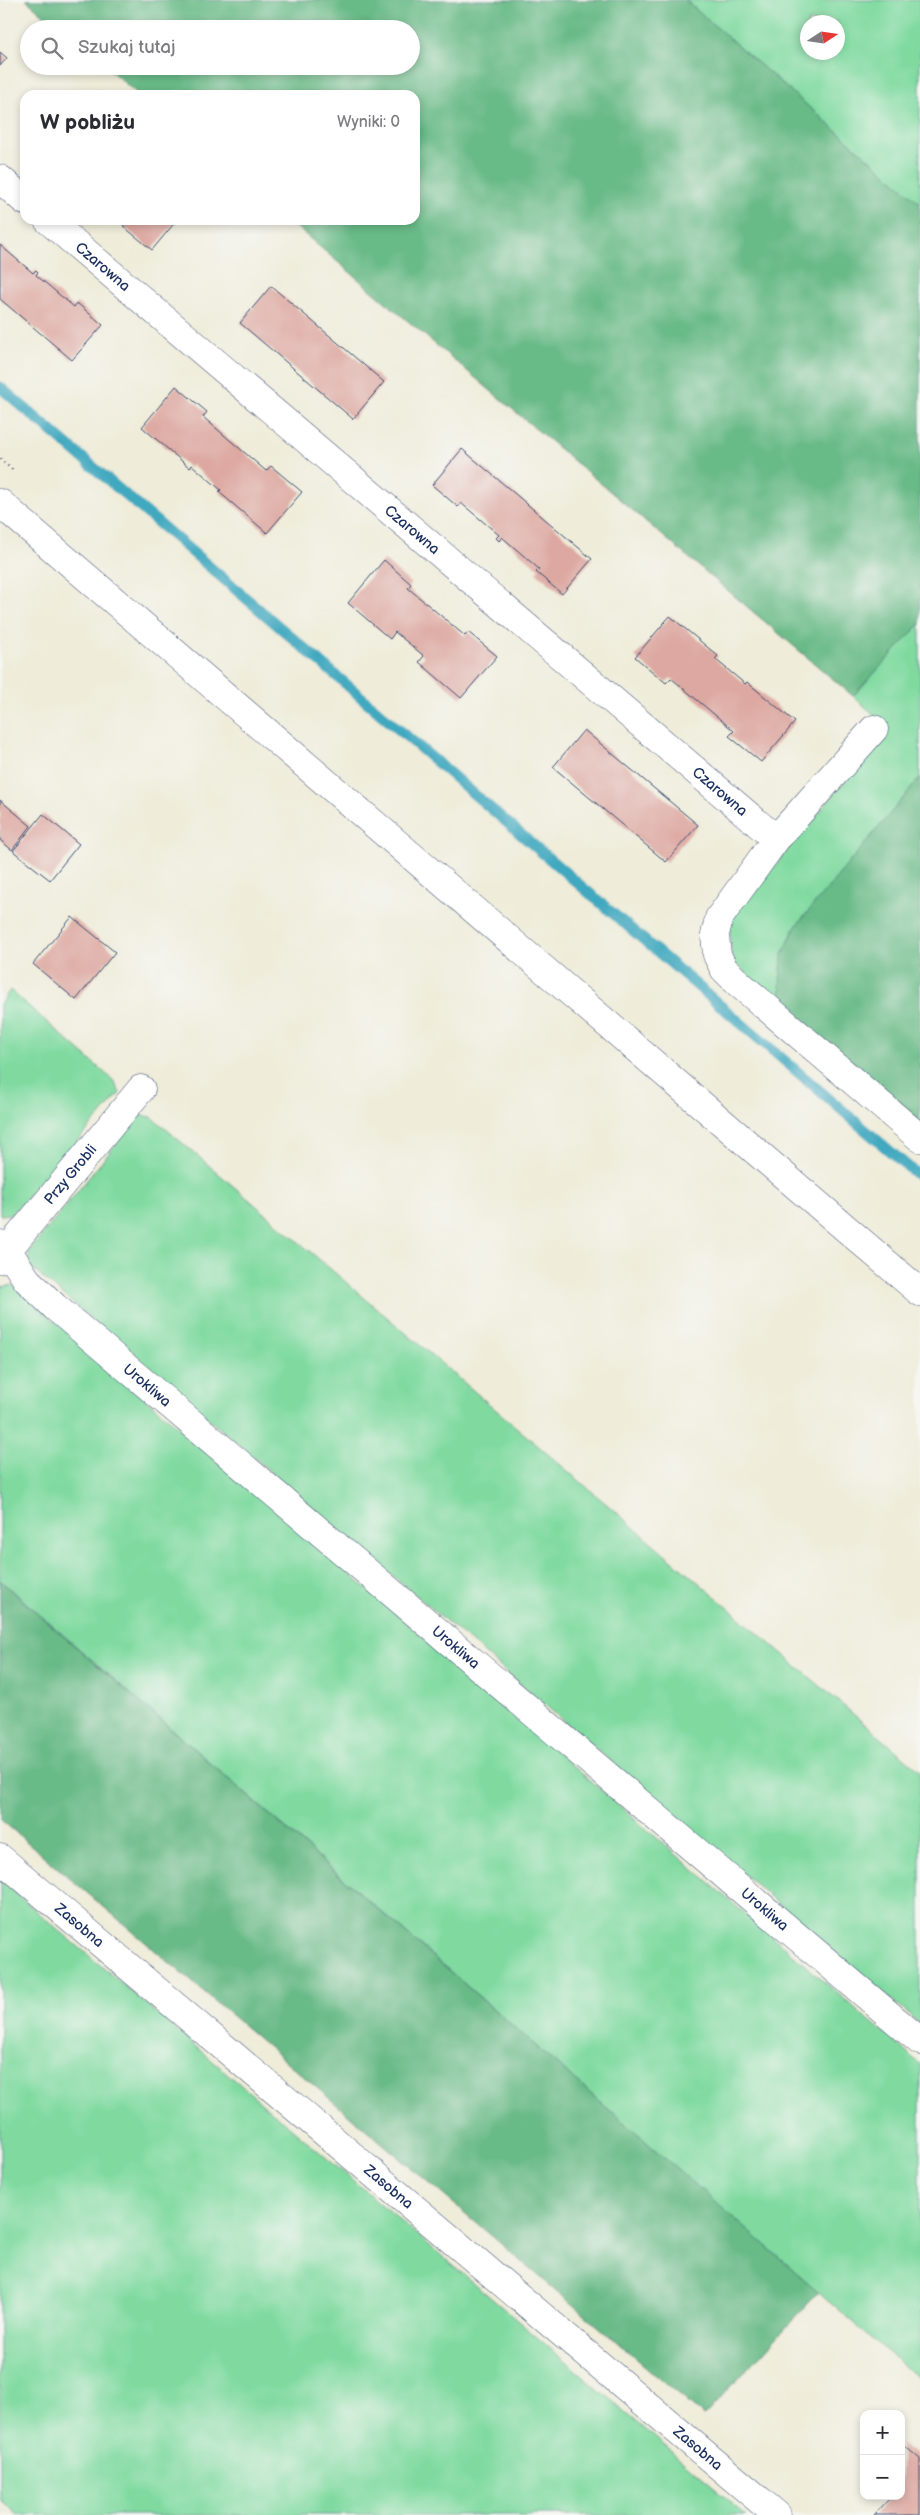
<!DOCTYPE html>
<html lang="pl">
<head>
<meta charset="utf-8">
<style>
  body { margin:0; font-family:"Balsamiq Sans",sans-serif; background:#f2f2f3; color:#2b2b33 }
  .controls { position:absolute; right:15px; bottom:15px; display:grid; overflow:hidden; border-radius:10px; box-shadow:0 2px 8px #0003 }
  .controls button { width:45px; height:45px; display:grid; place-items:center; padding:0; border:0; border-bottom:1px solid #e1e1e2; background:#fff; color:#2b2b33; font:25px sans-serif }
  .compass { position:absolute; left:800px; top:15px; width:45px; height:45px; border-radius:50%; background:#fff; box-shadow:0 2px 8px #0003; rotate:78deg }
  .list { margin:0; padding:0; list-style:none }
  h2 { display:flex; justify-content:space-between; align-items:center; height:65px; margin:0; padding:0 20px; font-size:21px }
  h2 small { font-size:16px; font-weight:400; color:#7c7c81 }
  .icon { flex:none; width:28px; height:28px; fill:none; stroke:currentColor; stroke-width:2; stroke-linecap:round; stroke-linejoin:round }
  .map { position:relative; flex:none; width:920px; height:2515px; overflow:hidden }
  .search { position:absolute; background:#fff; box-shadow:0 2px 8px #0003; left:20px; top:20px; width:400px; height:55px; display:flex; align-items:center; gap:12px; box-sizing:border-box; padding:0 18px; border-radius:28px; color:#7c7c81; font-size:19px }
  .panel { position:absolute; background:#fff; box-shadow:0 2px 8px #0003; left:20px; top:90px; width:400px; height:135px; border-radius:15px }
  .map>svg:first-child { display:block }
  .green { fill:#80daa0; stroke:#4e847f; fill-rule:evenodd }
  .forest { fill:#68ba86; stroke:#427472 }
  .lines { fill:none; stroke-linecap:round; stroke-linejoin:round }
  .stream { stroke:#3fa8bf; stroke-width:11 }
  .building { fill:#dda8a1 }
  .minor-casing { stroke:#3b4b70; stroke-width:29 }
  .tertiary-casing { stroke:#3b4b70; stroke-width:29 }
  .path { stroke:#3b4b70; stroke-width:3; stroke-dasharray:1 4; stroke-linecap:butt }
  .minor { stroke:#fff; stroke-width:28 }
  .tertiary { stroke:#fff; stroke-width:28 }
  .labels { text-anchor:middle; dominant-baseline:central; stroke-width:4.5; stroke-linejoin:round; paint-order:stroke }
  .street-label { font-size:15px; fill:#1b2f5e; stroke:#f6f6f2 }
</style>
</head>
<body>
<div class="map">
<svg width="920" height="2515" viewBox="0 0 920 2515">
  <rect width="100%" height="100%" fill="#f6f6f2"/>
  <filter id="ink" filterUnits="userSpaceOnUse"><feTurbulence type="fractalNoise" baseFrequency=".02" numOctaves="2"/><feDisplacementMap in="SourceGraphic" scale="10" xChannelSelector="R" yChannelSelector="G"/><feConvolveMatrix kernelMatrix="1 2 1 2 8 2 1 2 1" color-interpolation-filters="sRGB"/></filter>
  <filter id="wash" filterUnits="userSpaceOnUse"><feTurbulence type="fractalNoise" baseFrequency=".0096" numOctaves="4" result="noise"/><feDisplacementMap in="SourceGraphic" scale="20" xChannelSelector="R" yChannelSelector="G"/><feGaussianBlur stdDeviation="1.12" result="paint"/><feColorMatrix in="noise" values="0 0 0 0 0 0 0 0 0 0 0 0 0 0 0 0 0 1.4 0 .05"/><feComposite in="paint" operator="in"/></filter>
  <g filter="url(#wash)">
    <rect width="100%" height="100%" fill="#efecd9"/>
    <path class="green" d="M685,0H920V203ZM808,22H838V52H808Z
      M920,624V778L796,926C780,954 779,973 782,1005L732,961L729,921L889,728L853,696Z
      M10,990L113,1080L120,1093L13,1214L0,1215V1004Z
      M140,1115L152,1117L920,1771V2024L29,1266V1251Z
      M13,1285L920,2064V2380L0,1580V1287Z
      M0,1880L746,2515H18L0,2499Z"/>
    <path class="forest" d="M26,0H685L920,203V624L853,696L288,220H415V95H139L105,66H411V29H61Z
      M920,778V1124L782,1005L780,983L782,956L796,926Z
      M0,1581L819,2292L704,2416L0,1819Z"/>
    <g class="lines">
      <path class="stream" d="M0,387L920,1177"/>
    </g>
    <g id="blocks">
      <path class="building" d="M0,52L7,58L0,66Z
        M124,220H177L152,250L123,226L127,222Z
        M0,245L33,273L36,270L38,272L36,275L74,307L77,303L103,325L72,360L0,299Z
        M271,286L384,382L353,419L240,323Z
        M176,386L207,412L203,417L266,471L271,466L302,492L267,533L219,492L221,490L192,465L190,468L142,427Z
        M462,449L592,559L562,594L536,572L539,569L502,537L499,541L496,538L499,535L461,503L458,507L432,485Z
        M384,560L411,584L408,588L465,636L468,632L497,656L461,698L419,662L424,656L395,632L390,639L348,603Z
        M670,616L718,656L715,659L745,684L747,682L795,722L761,762L729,736L734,731L671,678L666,683L635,657Z
        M584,730L698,825L666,862L553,767Z
        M0,800L31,826L12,850L0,840Z
        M43,814L79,844L50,880L13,851Z
        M72,917L115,952L76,1000L33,964Z
        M901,2443L920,2459V2515H874L890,2498L888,2496H901Z"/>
    </g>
  </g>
  <g filter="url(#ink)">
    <use href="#blocks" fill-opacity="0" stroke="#3b4b70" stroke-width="1"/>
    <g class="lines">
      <defs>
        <g id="minor">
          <path d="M0,179L25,201"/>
          <path id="s1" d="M48,220L776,839"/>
          <path d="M874,729L776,839L719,918L715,935L717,955L724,969L737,982L920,1138"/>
          <path id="s2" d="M0,1244L8,1251L27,1280L55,1307L920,2041"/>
          <path id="s3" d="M0,1259L141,1089"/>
          <path id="s4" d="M0,1858L777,2515"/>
        </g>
        <path id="tertiary" d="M0,503L920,1292"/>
      </defs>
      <use href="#minor" class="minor-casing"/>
      <use href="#tertiary" class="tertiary-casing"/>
      <path class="path" d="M0,459L15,472"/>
      <use href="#minor" class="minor"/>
      <use href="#tertiary" class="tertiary"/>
    </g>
  </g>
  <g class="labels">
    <g class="street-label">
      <text stroke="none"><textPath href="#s1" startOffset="72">Czarowna</textPath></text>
      <text stroke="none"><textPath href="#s1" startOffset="478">Czarowna</textPath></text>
      <text stroke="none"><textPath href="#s1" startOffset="882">Czarowna</textPath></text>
      <text stroke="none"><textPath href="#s3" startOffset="110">Przy Grobli</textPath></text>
      <text stroke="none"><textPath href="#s2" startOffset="205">Urokliwa</textPath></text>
      <text stroke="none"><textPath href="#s2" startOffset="610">Urokliwa</textPath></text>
      <text stroke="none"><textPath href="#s2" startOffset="1015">Urokliwa</textPath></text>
      <text stroke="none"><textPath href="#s4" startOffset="104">Zasobna</textPath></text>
      <text stroke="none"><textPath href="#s4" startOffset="509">Zasobna</textPath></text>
      <text stroke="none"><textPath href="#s4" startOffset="914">Zasobna</textPath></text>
    </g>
  </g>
</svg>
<div class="controls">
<button>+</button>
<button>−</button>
</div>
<svg class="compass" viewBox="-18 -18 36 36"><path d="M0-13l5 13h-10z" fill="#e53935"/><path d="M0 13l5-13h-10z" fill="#7c7c81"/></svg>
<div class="search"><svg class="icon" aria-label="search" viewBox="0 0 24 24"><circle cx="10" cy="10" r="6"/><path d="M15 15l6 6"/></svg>Szukaj tutaj</div>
<section class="panel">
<h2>W pobliżu<small>Wyniki: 0</small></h2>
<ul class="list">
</ul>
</section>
</div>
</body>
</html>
